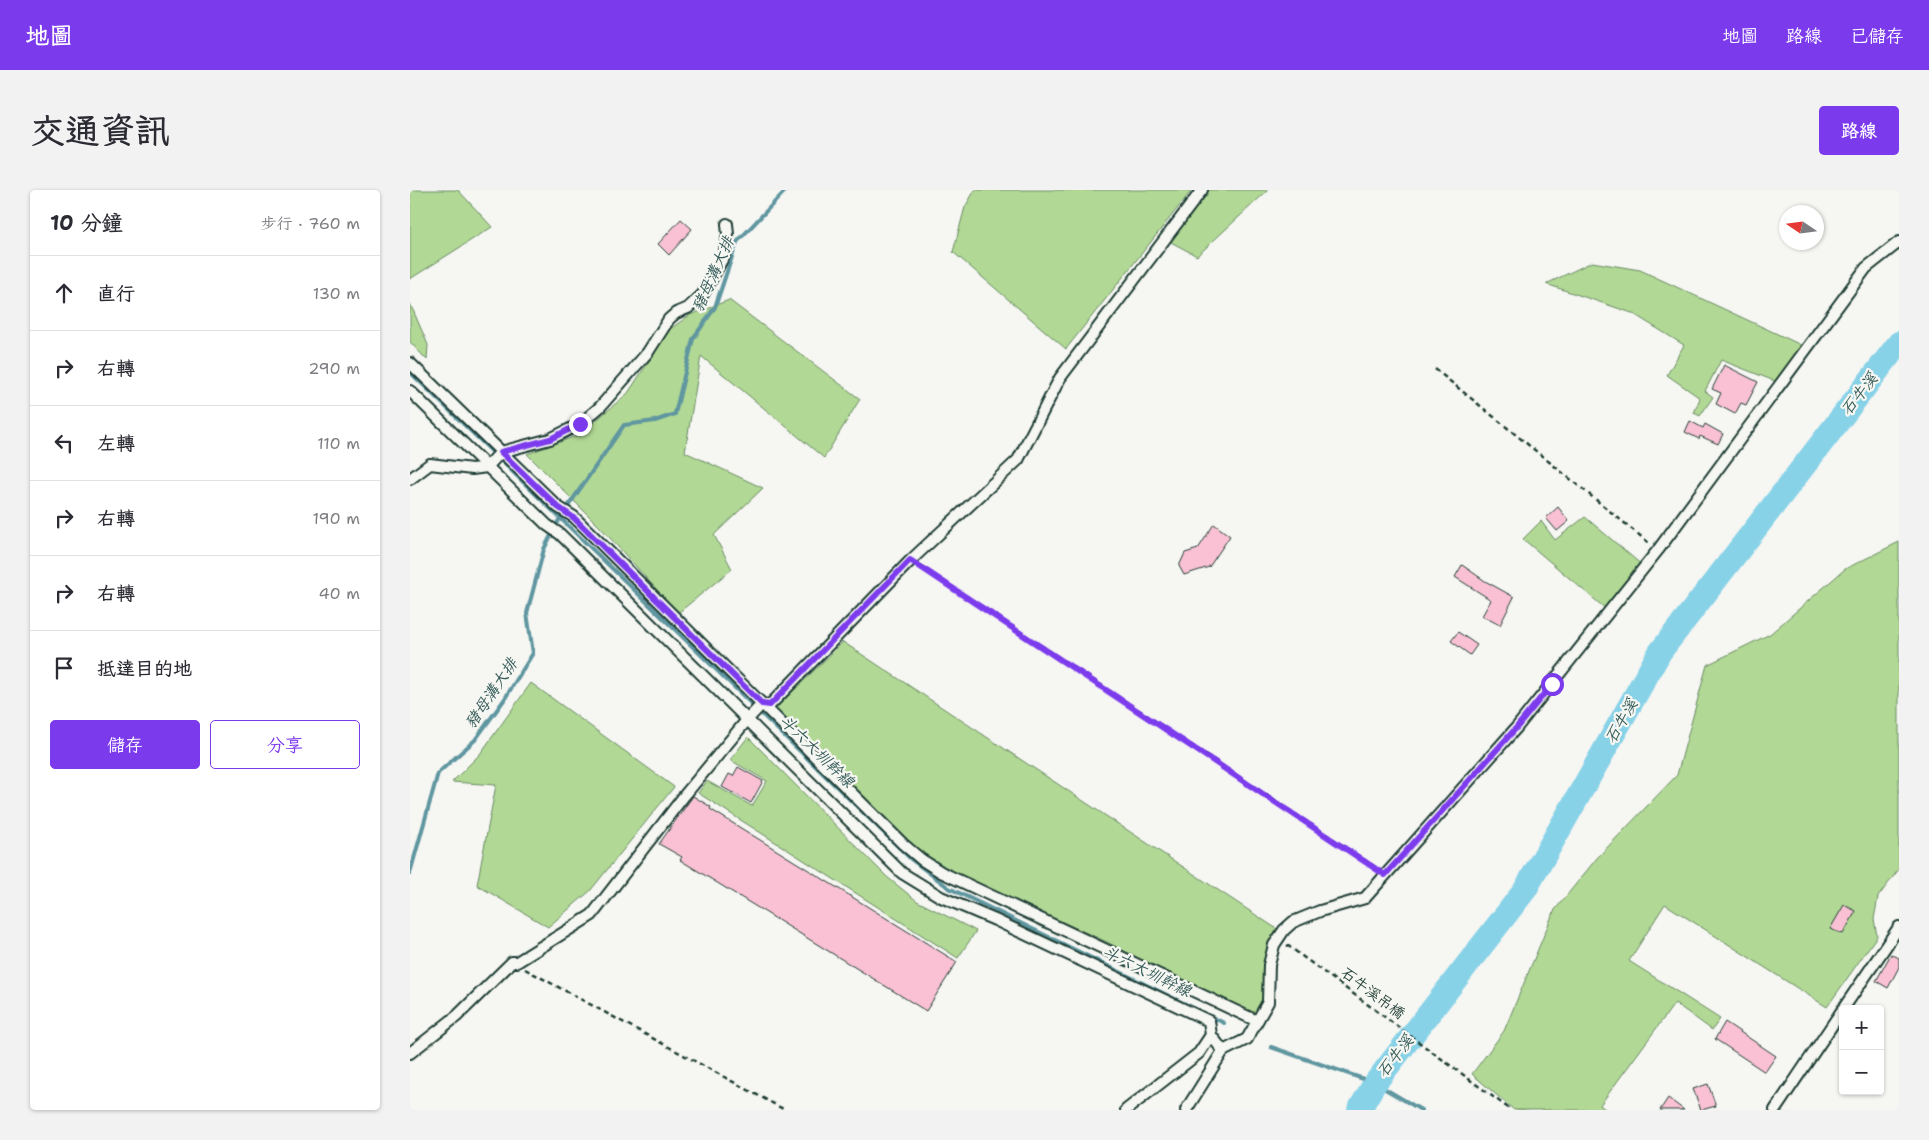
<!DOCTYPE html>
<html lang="zh-TW">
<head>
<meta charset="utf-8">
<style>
  body { margin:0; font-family:"Shantell Sans","LXGW WenKai TC",sans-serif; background:#f2f2f3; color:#2b2b33 }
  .controls { position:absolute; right:15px; bottom:15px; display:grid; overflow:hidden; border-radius:5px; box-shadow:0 1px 4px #0004 }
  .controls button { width:45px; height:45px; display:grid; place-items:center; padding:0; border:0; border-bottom:1px solid #e1e1e2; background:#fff; color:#2b2b33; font:25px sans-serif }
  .compass { position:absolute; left:1369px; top:15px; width:45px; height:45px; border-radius:50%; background:#fff; box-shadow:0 1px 4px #0004; rotate:283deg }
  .stop { position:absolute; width:15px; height:15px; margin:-11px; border:4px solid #7c3aed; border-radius:50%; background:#fff }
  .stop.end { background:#7c3aed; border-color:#fff; box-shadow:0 1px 5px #0008 }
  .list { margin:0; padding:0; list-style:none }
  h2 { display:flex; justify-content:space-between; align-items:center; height:65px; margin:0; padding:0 20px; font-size:21px }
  h2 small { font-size:16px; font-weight:400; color:#7c7c81 }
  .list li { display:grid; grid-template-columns:32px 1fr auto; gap:15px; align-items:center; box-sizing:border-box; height:75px; padding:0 20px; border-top:1px solid #e1e1e2 }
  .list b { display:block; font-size:19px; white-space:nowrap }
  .list em { font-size:16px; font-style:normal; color:#7c7c81 }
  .actions { display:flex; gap:10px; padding:15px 20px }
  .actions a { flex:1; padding:11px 0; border:1px solid #7c3aed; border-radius:5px; text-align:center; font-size:18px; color:#7c3aed }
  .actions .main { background:#7c3aed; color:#fff }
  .icon { flex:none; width:28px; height:28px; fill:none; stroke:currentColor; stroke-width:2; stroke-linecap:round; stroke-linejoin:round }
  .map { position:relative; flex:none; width:1489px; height:920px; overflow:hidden; border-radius:5px }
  header { display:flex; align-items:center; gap:30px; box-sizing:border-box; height:70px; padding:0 25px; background:#7c3aed; color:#fff }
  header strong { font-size:24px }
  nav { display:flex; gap:28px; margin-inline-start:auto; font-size:18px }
  .intro { display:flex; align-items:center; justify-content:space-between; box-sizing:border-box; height:120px; padding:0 30px }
  h1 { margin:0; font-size:35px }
  .button { padding:12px 22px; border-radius:5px; background:#7c3aed; color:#fff; font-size:18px; font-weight:700 }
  main { display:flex; gap:30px; padding:0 30px }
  aside { flex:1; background:#fff; border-radius:5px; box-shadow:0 1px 4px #0004 }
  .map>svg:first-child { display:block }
  .green { fill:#b1d894; stroke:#688a64 }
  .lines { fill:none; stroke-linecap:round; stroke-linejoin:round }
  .stream { stroke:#5e96a0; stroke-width:4 }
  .river { stroke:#88d2e8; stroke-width:24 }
  .building { fill:#fac1d4; stroke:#1f3d34 }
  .minor-casing { stroke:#1f3d34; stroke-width:14 }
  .path { stroke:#1f3d34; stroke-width:2.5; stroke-dasharray:5 4; stroke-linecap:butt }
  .minor { stroke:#f6f6f2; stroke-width:10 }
  .route { stroke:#7c3aed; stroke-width:6 }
  .labels { text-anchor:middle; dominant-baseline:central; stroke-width:4.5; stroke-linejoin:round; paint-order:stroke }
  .street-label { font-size:15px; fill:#1f3d34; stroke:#f6f6f2 }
  .water-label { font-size:16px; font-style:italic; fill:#345b58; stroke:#f6f6f2 }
</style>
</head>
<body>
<header>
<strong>地圖</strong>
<nav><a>地圖</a><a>路線</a><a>已儲存</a></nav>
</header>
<div class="intro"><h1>交通資訊</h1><a class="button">路線</a></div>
<main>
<aside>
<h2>10 分鐘<small>步行 · 760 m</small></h2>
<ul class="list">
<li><svg class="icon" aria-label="ahead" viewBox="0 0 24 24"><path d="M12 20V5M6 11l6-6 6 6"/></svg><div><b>直行</b></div><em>130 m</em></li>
<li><svg class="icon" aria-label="right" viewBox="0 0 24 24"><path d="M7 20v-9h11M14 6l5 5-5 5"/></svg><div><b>右轉</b></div><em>290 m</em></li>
<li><svg class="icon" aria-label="left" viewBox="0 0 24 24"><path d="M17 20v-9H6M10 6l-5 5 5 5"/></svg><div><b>左轉</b></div><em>110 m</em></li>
<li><svg class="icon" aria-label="right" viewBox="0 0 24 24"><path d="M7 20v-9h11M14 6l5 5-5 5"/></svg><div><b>右轉</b></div><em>190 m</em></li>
<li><svg class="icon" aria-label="right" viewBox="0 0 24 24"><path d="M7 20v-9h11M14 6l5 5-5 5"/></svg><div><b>右轉</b></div><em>40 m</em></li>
<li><svg class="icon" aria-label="arrive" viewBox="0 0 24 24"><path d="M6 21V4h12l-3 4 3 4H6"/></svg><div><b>抵達目的地</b></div></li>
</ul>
<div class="actions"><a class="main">儲存</a><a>分享</a></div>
</aside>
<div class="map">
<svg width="1489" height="920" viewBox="0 0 1489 920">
  <rect width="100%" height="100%" fill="#f6f6f2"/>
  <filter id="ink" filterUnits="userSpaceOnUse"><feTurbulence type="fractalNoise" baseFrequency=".02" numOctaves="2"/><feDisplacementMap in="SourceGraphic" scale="10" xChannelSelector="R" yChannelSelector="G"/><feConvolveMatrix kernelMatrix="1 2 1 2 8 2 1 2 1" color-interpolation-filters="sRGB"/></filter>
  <g filter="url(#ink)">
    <path class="green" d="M0,0H48L82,37L0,89Z
      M565,0H782L656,159L543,62L555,17Z
      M799,0H858L787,66L759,51Z
      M1182,72L1230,80L1391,155L1367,192L1311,170L1295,201L1303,207L1290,226L1284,223L1290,208L1257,185L1274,155L1222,123L1136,94Z
      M319,110L450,209L414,268L291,166L275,262L353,298L304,345L322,379L268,423L190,337L117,264L169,245L218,203L260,139L280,125Z
      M0,113L18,155L17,170L0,152Z
      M1175,327L1233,376L1197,420L1113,349L1131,331L1145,350Z
      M1489,352V679L1468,707L1464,729L1467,746L1417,817L1255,714L1219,771L1310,829L1302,840L1265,813L1190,915L1196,920H1104L1062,884L1094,841L1144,721L1187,668L1267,585L1297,475L1360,444L1435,379Z
      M433,452L870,741L855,785L861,813L847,830L697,752L540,682L507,659L363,521Z
      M121,493L264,597L180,701L138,737L67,695L86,595L42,592L70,564Z
      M338,547L477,687L507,711L566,741L548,768L288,603L297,591L342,616L357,591L320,570Z"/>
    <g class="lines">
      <path class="stream" d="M0,182L502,670L539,698L814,833
        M0,683L28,583L65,550L94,510L123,463L117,423L134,359L150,328L214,235L245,231L265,224L283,149L305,117L327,52L376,0
        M861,857L965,893L1011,920"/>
      <path class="river" d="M949,920L965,893L1115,700L1250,462L1489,153"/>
    </g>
    <path class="building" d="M271,29L282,39L259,65L248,54Z
      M1314,175L1348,192L1336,215L1331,213L1325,224L1306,214L1311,203L1302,199Z
      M1280,231L1293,238L1295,234L1313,244L1308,254L1290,246L1289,249L1275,242Z
      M1148,317L1159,331L1147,341L1136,328Z
      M804,334L820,346L799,377L774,385L769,376L775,363L788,359Z
      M1052,375L1075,391L1104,407L1090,435L1072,426L1081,410L1045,387Z
      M1048,442L1067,455L1060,465L1041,451Z
      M328,577L353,591L341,613L312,597L319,584L323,586Z
      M283,606L301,617L300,619L547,772L516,821L270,670L272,667L249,654Z
      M1434,715L1446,721L1433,744L1420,739Z
      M1481,764L1489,768V777L1478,798L1466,791Z
      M1315,832L1366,866L1355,882L1305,849Z
      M1298,894L1306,916L1291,920L1283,899Z
      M1258,908L1274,920H1250Z"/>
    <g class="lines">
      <defs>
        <path id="minor" d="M0,173L148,317L164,327L493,654L512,670L531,682L847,831
          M0,201L137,335L150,344L492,683L531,707L585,730L799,831L801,845L813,861
          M0,289L20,274L62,279L77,277L91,262L140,249L170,234L190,217L238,162L259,129L266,123L278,118L293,104L314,66L318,44L317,34
          M1433,819L1489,737
          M0,863L47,826L102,772H107L182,725L274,606L337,530L352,514L360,515L501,370L608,270L650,188L792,0
          M716,920L789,863L801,845
          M776,920L813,861L837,849L858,812L859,775L864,755L874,740L883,732L910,721L955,708L1107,537L1248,360L1456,78L1489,52
          M1365,920L1433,819"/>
      </defs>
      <use href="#minor" class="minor-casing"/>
      <path class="path" d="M1025,179L1239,353
        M510,376L966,678
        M877,755L1101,920
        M115,779L375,920"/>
      <use href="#minor" class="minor"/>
    </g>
  </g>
  <g class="lines" filter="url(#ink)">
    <path class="route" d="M170,234L140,249L91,262L148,317L164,328L352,514L360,515L500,370L975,685L1107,537L1142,494"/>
  </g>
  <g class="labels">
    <g class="street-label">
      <text transform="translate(963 803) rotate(37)">石牛溪吊橋</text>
    </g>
    <g class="water-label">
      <text transform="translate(303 84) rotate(-66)">豬母溝大排</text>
      <text transform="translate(1449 204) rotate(-52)">石牛溪</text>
      <text transform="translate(81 503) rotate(-56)">豬母溝大排</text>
      <text transform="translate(1211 531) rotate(-60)">石牛溪</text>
      <text transform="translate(407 561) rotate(44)">斗六大圳幹線</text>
      <text transform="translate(737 781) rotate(26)">斗六大圳幹線</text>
      <text transform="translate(985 866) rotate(-52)">石牛溪</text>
    </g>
  </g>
</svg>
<div class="controls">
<button>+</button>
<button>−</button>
</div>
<svg class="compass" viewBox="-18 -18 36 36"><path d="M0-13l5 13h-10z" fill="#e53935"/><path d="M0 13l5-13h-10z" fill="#7c7c81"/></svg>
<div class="stop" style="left:1142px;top:494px"></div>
<div class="stop end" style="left:170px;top:234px"></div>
</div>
</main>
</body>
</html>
